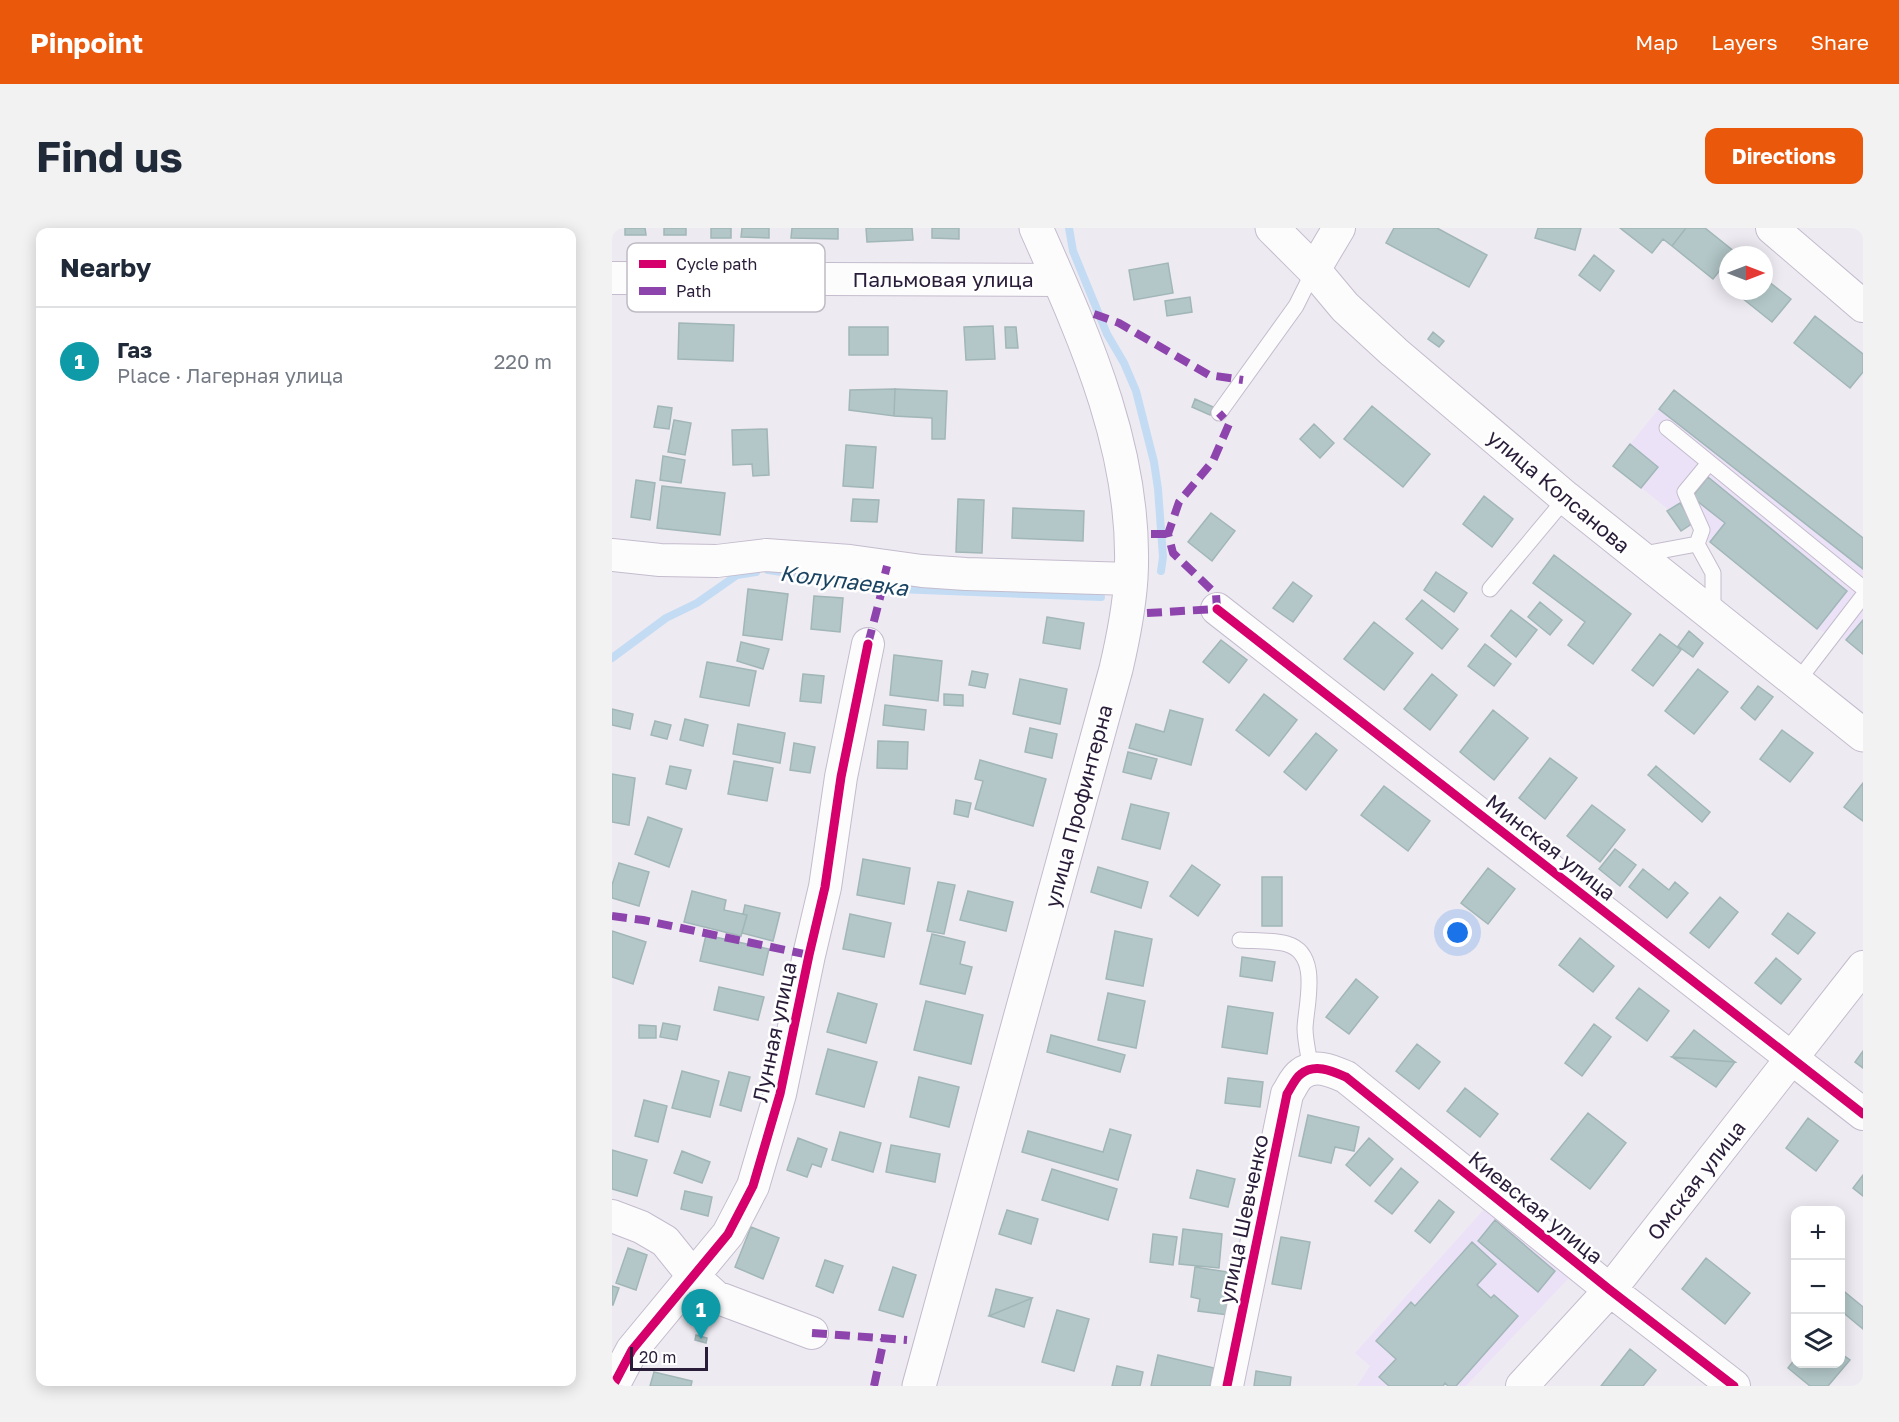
<!DOCTYPE html>
<html lang="en">
<head>
<meta charset="utf-8">
<style>
  body { margin:0; font-family:"Golos Text",sans-serif; background:#f2f2f3; color:#1f2937 }
  .controls { position:absolute; right:18px; bottom:18px; display:grid; overflow:hidden; border-radius:12px; box-shadow:0 3px 15px #0003 }
  .controls button { width:54px; height:54px; display:grid; place-items:center; padding:0; border:0; border-bottom:2px solid #e0e1e3; background:#fff; color:#1f2937; font:30px sans-serif }
  .compass { position:absolute; left:1107px; top:18px; width:54px; height:54px; border-radius:50%; background:#fff; box-shadow:0 3px 15px #0003; rotate:90deg }
  .scale { position:absolute; left:18px; bottom:15px; width:78px; box-sizing:border-box; padding-left:6px; border:3px solid #2a1d39; border-top:0; font-size:16px; line-height:21px; white-space:nowrap; color:#2a1d39; -webkit-text-stroke:4px #fff; paint-order:stroke }
  .you { position:absolute; left:846px; top:705px; width:21px; height:21px; margin:-15px; border:4px solid #fff; border-radius:50%; background:#1a73e8; box-shadow:0 0 0 9px #1a73e833 }
  .badge { display:grid; place-items:center; width:39px; height:39px; border-radius:50%; background:#ea580c; color:#fff; font-size:20px; font-weight:700 }
  .pin { position:absolute; translate:-50% -50px; filter:drop-shadow(0 2px 3px #0008) }
  .pin::after { content:''; position:absolute; top:32px; width:21px; height:18px; background:inherit; clip-path:polygon(0 0,100% 0,50% 100%) }
  .list { margin:0; padding:0; list-style:none }
  h2 { display:flex; justify-content:space-between; align-items:center; height:78px; margin:0; padding:0 24px; font-size:26px }
  h2 small { font-size:20px; font-weight:400; color:#747a83 }
  .list li { display:grid; grid-template-columns:39px 1fr auto; gap:18px; align-items:center; box-sizing:border-box; height:108px; padding:0 24px; border-top:2px solid #e0e1e3 }
  .list b { display:block; font-size:22px; white-space:nowrap }
  .list p { margin:0; font-size:20px; white-space:nowrap; color:#747a83 }
  .list em { font-size:20px; font-style:normal; color:#747a83 }
  .icon { flex:none; width:33px; height:33px; fill:none; stroke:currentColor; stroke-width:2; stroke-linecap:round; stroke-linejoin:round }
  .map { position:relative; flex:none; width:1251px; height:1158px; overflow:hidden; border-radius:12px }
  header { display:flex; align-items:center; gap:36px; box-sizing:border-box; height:84px; padding:0 30px; background:#ea580c; color:#fff }
  header strong { font-size:28px }
  nav { display:flex; gap:33px; margin-inline-start:auto; font-size:21px }
  .intro { display:flex; align-items:center; justify-content:space-between; box-sizing:border-box; height:144px; padding:0 36px }
  h1 { margin:0; font-size:42px }
  .button { padding:15px 27px; border-radius:12px; background:#ea580c; color:#fff; font-size:21px; font-weight:700 }
  main { display:flex; gap:36px; padding:0 36px }
  aside { flex:1; background:#fff; border-radius:12px; box-shadow:0 3px 15px #0003 }
  .map>svg:first-child { display:block }
  .built { fill:#ece2f8 }
  .lines { fill:none; stroke-linecap:round; stroke-linejoin:round }
  .stream { stroke:#c3dcf4; stroke-width:8 }
  .building { fill:#b3c7c8; stroke:#a1b6b7; stroke-width:1.5 }
  .service-casing { stroke:#c4bccd; stroke-width:17 }
  .minor-casing { stroke:#c4bccd; stroke-width:34 }
  .tertiary-casing { stroke:#c4bccd; stroke-width:35 }
  .secondary-casing { stroke:#c4bccd; stroke-width:35 }
  .service { stroke:#fcfcfd; stroke-width:15 }
  .minor { stroke:#fcfcfd; stroke-width:32 }
  .tertiary { stroke:#fcfcfd; stroke-width:33 }
  .secondary { stroke:#fcfcfd; stroke-width:33 }
  .quiet { stroke:#8e44ad; stroke-width:8; stroke-dasharray:15 8; stroke-linecap:butt }
  .cycleway-casing { stroke:#fff; stroke-width:13 }
  .cycleway { stroke:#d6006c; stroke-width:9 }
  .labels { text-anchor:middle; dominant-baseline:central; stroke-width:5; stroke-linejoin:round; paint-order:stroke }
  .street-label { font-size:21px; fill:#2a1d39; stroke:#fff }
  .water-label { font-size:22px; font-style:italic; fill:#1a4362; stroke:#fff }
  .key { fill:#fff; stroke:#bfbbc4; stroke-width:1.5 }
  .key-label { font-size:16px; fill:#2a1d39 }
</style>
</head>
<body>
<header>
<strong>Pinpoint</strong>
<nav><a>Map</a><a>Layers</a><a>Share</a></nav>
</header>
<div class="intro"><h1>Find us</h1><a class="button">Directions</a></div>
<main>
<aside>
<h2>Nearby<small></small></h2>
<ul class="list">
<li><span class="badge" style="background:#0f9aa8">1</span><div><b>Газ</b><p>Place · Лагерная улица</p></div><em>220 m</em></li>
</ul>
</aside>
<div class="map">
<svg width="1251" height="1158" viewBox="0 0 1251 1158">
  <rect width="100%" height="100%" fill="#eeeaf2"/>
  <path class="built" d="M1062,162L1251,310V426L1234,412L1205,401L1001,237Z
    M873,980L958,1049L854,1158H745L758,1138L743,1125Z"/>
  <g class="lines">
    <path class="stream" d="M457,0L461,23L495,106L512,135L524,163L542,234L546,261L551,329L549,343
      M156,342L285,361L489,369
      M0,430L54,390L85,375L125,347L144,344"/>
  </g>
  <path class="building" d="M13,0H33L34,7H13Z
    M52,0H74V7H52Z
    M99,0H119V10H99Z
    M130,0H157V10L129,9Z
    M180,0H226V11L179,10Z
    M254,0H300L301,12L255,14Z
    M320,0H347V11L320,10Z
    M782,0H825L875,27L857,59L774,15Z
    M926,0H969L963,22L923,10Z
    M1008,0H1074L1060,18L1051,11L1040,25Z
    M1074,0H1093L1123,24L1120,27H1116V32L1101,51L1060,18Z
    M982,27L1002,43L988,63L967,47Z
    M556,35L561,65L522,72L517,42Z
    M1152,50L1179,71L1160,94L1130,70L1136,63H1152Z
    M578,69L580,84L555,88L553,73Z
    M1203,88L1251,126V144L1238,160L1182,115Z
    M67,95L122,97L121,133L66,131Z
    M381,98L383,131L354,132L352,99Z
    M237,99H276V127H237Z
    M393,99H404L406,120H394Z
    M821,104L832,113L827,119L816,111Z
    M283,161L282,188L237,182L238,162Z
    M283,161L335,163L333,211H320V190L282,188Z
    M1062,162L1251,310V341L1047,181Z
    M583,171L601,179L598,187L580,179Z
    M46,178L60,180L57,201L42,199Z
    M760,178L818,226L791,259L732,211Z
    M62,192L79,195L73,227L56,224Z
    M702,196L722,215L708,230L688,211Z
    M155,201L157,247L141,248L140,236L121,237L120,202Z
    M1018,216L1046,239L1029,260L1001,238Z
    M234,217L264,219L261,260L231,258Z
    M51,228L73,232L69,255L48,252Z
    M1096,249L1235,363L1205,401L1098,314L1113,295L1080,269Z
    M24,252L43,255L38,292L19,289Z
    M50,258L113,265L108,307L45,300Z
    M872,268L901,291L880,319L851,296Z
    M241,271L267,272L265,294L239,293Z
    M346,271L372,272L370,325L344,324Z
    M1068,275L1081,295L1069,303L1055,283Z
    M401,280L472,283L471,313L400,310Z
    M599,285L623,303L600,333L576,314Z
    M942,327L1019,386L981,436L956,417L973,394L921,355Z
    M824,344L855,365L842,384L812,362Z
    M681,354L700,368L681,394L661,380Z
    M136,361L176,366L170,412L131,407Z
    M202,368L231,370L228,404L199,401Z
    M810,372L846,401L830,421L794,391Z
    M928,374L950,392L938,407L916,389Z
    M899,382L925,402L904,429L879,408Z
    M435,389L472,395L468,421L431,415Z
    M1251,392V426L1234,412Z
    M762,394L801,425L772,462L732,431Z
    M1077,403L1091,415L1081,429L1066,418Z
    M1048,406L1069,422L1041,458L1020,442Z
    M609,412L635,432L617,455L591,434Z
    M129,414L157,421L151,441L125,433Z
    M873,416L899,436L882,458L856,438Z
    M282,427L330,433L326,473L278,467Z
    M95,434L144,443L137,478L88,469Z
    M1086,441L1116,464L1082,506L1053,483Z
    M360,443L376,446L373,460L357,457Z
    M191,446L212,448L209,475L188,473Z
    M820,446L845,467L818,502L792,481Z
    M408,451L455,461L448,496L401,486Z
    M1146,458L1161,469L1143,492L1129,480Z
    M332,466L351,467V478L332,477Z
    M652,466L685,492L657,528L624,502Z
    M273,477L314,482L312,502L271,497Z
    M0,481L21,486L18,501L0,497Z
    M558,482L591,491L579,537L517,520L524,496L552,504Z
    M881,482L916,510L882,552L848,524Z
    M73,491L96,497L91,518L68,512Z
    M43,493L59,497L55,511L39,507Z
    M126,496L173,505L168,535L121,526Z
    M418,500L445,506L440,530L413,524Z
    M1170,502L1201,525L1178,554L1148,531Z
    M704,505L725,522L694,562L672,544Z
    M266,513L296,514L295,541L265,540Z
    M182,515L203,519L198,545L178,542Z
    M516,524L545,531L539,551L511,544Z
    M938,530L965,550L933,591L907,570Z
    M368,532L434,551L421,598L363,581L371,553L363,551Z
    M122,533L161,540L155,573L116,566Z
    M58,538L79,542L74,561L54,556Z
    M1044,538L1098,584L1090,594L1036,547Z
    M0,546L23,550L17,597L0,594Z
    M1251,555V593L1232,579Z
    M772,558L818,593L796,623L749,587Z
    M344,572L359,575L356,589L342,586Z
    M519,576L557,585L548,621L510,611Z
    M980,577L1013,602L988,634L955,608Z
    M36,589L70,601L57,639L23,626Z
    M1003,621L1024,637L1008,658L987,641Z
    M251,631L298,640L292,676L245,667Z
    M7,635L37,644L27,678L0,670V657Z
    M580,637L608,657L586,688L558,668Z
    M486,639L536,654L529,680L479,664Z
    M876,640L903,661L876,696L849,675Z
    M1031,641L1057,662L1063,654L1076,665L1055,690L1017,659Z
    M650,649H670V698H650Z
    M326,654L343,657L332,706L315,703Z
    M80,663L114,672L112,682L135,687L129,708L72,694Z
    M356,663L401,674L394,703L348,692Z
    M1108,669L1126,684L1097,720L1078,705Z
    M133,677L168,685L161,713L130,705L135,687L131,686Z
    M1176,685L1203,705L1186,726L1160,706Z
    M238,686L279,695L272,729L231,721Z
    M0,703L34,714L21,756L0,749Z
    M503,703L540,711L531,758L494,751Z
    M320,706L353,714L348,736L360,739L353,766L308,756Z
    M94,707L157,721L151,747L88,733Z
    M968,710L1002,738L981,764L947,737Z
    M630,729L663,734L660,753L628,748Z
    M1164,730L1189,751L1169,776L1143,755Z
    M744,751L766,769L737,806L714,789Z
    M107,759L152,769L146,792L102,782Z
    M1027,760L1057,783L1035,813L1004,790Z
    M226,765L265,776L254,815L215,804Z
    M496,765L533,773L524,820L486,812Z
    M314,773L371,787L359,836L302,822Z
    M616,778L661,785L655,826L610,819Z
    M51,795L68,798L65,812L48,809Z
    M982,796L999,809L970,848L953,835Z
    M27,797L44,798V810H27Z
    M1082,802L1123,834L1060,829Z
    M439,807L513,827L508,844L435,824Z
    M805,816L828,834L807,861L784,843Z
    M216,821L265,834L252,879L204,866Z
    M1251,823V840L1243,834Z
    M1060,829L1123,834L1104,859Z
    M70,843L107,853L98,889L60,880Z
    M117,844L138,849L129,883L108,877Z
    M307,849L347,859L337,899L298,889Z
    M616,850L651,854L648,879L613,875Z
    M853,860L886,886L868,909L835,883Z
    M32,872L55,878L46,914L23,908Z
    M976,885L1014,915L978,961L939,931Z
    M696,887L747,899L742,923L723,919L719,935L687,928Z
    M1196,890L1226,913L1204,943L1174,920Z
    M498,901L519,907L506,952L410,924L416,903L491,924Z
    M228,904L269,915L261,944L220,932Z
    M186,910L215,921L209,939L200,936L195,949L175,942Z
    M757,910L781,931L758,958L734,937Z
    M279,917L328,926L323,954L274,944Z
    M0,922L35,932L25,968L0,961Z
    M70,923L98,934L90,955L62,945Z
    M789,940L806,954L780,986L763,973Z
    M440,941L505,961L496,992L430,972Z
    M585,942L623,951L616,979L578,970Z
    M1251,947V968L1241,960Z
    M73,963L100,969L96,988L69,981Z
    M827,972L842,984L818,1015L803,1003Z
    M395,982L426,991L419,1016L387,1006Z
    M883,992L943,1043L926,1064L866,1013Z
    M139,999L167,1010L151,1051L123,1039Z
    M571,1001L610,1006L607,1040L567,1036Z
    M541,1006L565,1009L561,1037L538,1034Z
    M669,1009L698,1014L689,1061L660,1056Z
    M860,1014L884,1036L865,1057L879,1070L882,1067L906,1088L844,1158H836L833,1155L831,1158H777L767,1149L784,1131L764,1113L799,1074L803,1078Z
    M16,1020L35,1027L24,1062L4,1055Z
    M1094,1030L1138,1065L1113,1096L1070,1061Z
    M213,1032L231,1038L221,1065L204,1058Z
    M281,1039L304,1047L291,1089L267,1082Z
    M583,1039L622,1045L616,1087L586,1083L588,1071L579,1069Z
    M0,1058L7,1060L1,1077H0Z
    M1228,1060L1251,1079V1101L1228,1082Z
    M384,1061L420,1070L377,1088Z
    M420,1070L412,1099L377,1088Z
    M445,1082L477,1091L462,1143L430,1134Z
    M84,1107L95,1110L94,1115L83,1112Z
    M1018,1121L1044,1142L1031,1158H989Z
    M1228,1125L1238,1132L1216,1158H1198L1176,1140L1184,1130V1136H1228Z
    M546,1127L602,1140L598,1158H539Z
    M505,1138L531,1144L528,1158H500Z
    M644,1143L679,1149L678,1158H642Z
    M42,1144L80,1153L79,1158H38Z"/>
  <g class="lines">
    <defs>
      <path id="service" d="M607,185L684,78L702,42
        M1055,200L1251,360
        M1097,235L1073,264L1090,302L1085,316L1101,345V385
        M1026,327L1085,316
        M878,361L954,270
        M1185,454L1251,368
        M628,712C643,713 661,712 675,716C709,726 694,776 693,800C693,813 697,828 699,842"/>
      <path id="minor" d="M1160,0L1251,78
        M702,42L727,0
        M0,50L447,52
        M0,327L48,332L105,333L154,327L238,333L310,343L354,346L519,351
        M605,381L1251,886
        M0,988L29,999L53,1013L82,1049L104,1069L200,1105
        M1,1158L20,1122L116,1006L141,958L168,866L197,727L213,659L229,549L256,416
        M615,1158L675,866C679,860 683,850 689,846C703,835 720,843 734,849L998,1062L1122,1158
        M910,1158L998,1062L1251,739"/>
      <path id="tertiary" d="M660,0L702,42L733,79L782,124L954,270L1251,507"/>
      <path id="secondary" d="M307,1158L504,441C511,411 517,381 519,350C526,226 473,110 424,0"/>
    </defs>
    <use href="#service" class="service-casing"/>
    <use href="#minor" class="minor-casing"/>
    <use href="#tertiary" class="tertiary-casing"/>
    <use href="#secondary" class="secondary-casing"/>
    <use href="#service" class="service"/>
    <use href="#minor" class="minor"/>
    <use href="#tertiary" class="tertiary"/>
    <use href="#secondary" class="secondary"/>
    <path class="quiet" d="M482,86L507,95L597,147L631,152
      M539,306H556
      M273,346L275,338
      M535,385L605,381L604,366L561,325L556,306L567,274L601,233L617,196L607,185
      M256,416L269,366
      M0,688L31,692L197,727
      M200,1105L295,1112
      M262,1158L272,1111"/>
    <defs>
      <path id="cycleway" d="M605,381L1251,886
        M1,1158L20,1122L116,1006L141,958L168,866L197,727L213,659L229,549L256,416
        M615,1158L675,866C679,860 683,850 689,846C703,835 720,843 734,849L998,1062L1122,1158"/>
    </defs>
    <use href="#cycleway" class="cycleway-casing"/>
    <use href="#cycleway" class="cycleway"/>
  </g>
  <g class="labels">
    <g class="street-label">
      <text x="331" y="51">Пальмовая улица</text>
      <text transform="translate(947 263) rotate(40)">улица Колсанова</text>
      <text transform="translate(466 578) rotate(-75)">улица Профинтерна</text>
      <text transform="translate(939 619) rotate(38)">Минская улица</text>
      <text transform="translate(162 804) rotate(-78)">Лунная улица</text>
      <text transform="translate(1084 952) rotate(-52)">Омская улица</text>
      <text transform="translate(924 979) rotate(39)">Киевская улица</text>
      <text transform="translate(631 991) rotate(-78)">улица Шевченко</text>
    </g>
    <g class="water-label">
      <text transform="translate(232 352) rotate(7)">Колупаевка</text>
    </g>
  </g>
  <rect x="15" y="15" width="198" height="69" rx="9" class="key"/>
  <rect x="27" y="32" width="27" height="8" fill="#d6006c"/>
  <rect x="27" y="59" width="27" height="8" fill="#8e44ad"/>
  <g class="key-label">
    <text x="64" y="42">Cycle path</text>
    <text x="64" y="69">Path</text>
  </g>
</svg>
<div class="controls">
<button>+</button>
<button>−</button>
<button><svg class="icon" aria-label="layers" viewBox="0 0 24 24"><path d="M12 4l9 5-9 5-9-5zM3 14l9 5 9-5"/></svg></button>
</div>
<svg class="compass" viewBox="-18 -18 36 36"><path d="M0-13l5 13h-10z" fill="#e53935"/><path d="M0 13l5-13h-10z" fill="#747a83"/></svg>
<div class="scale">20 m</div>
<div class="you"></div>
<div class="pin badge" style="left:89px;top:1111px;background:#0f9aa8">1</div>
</div>
</main>
</body>
</html>
